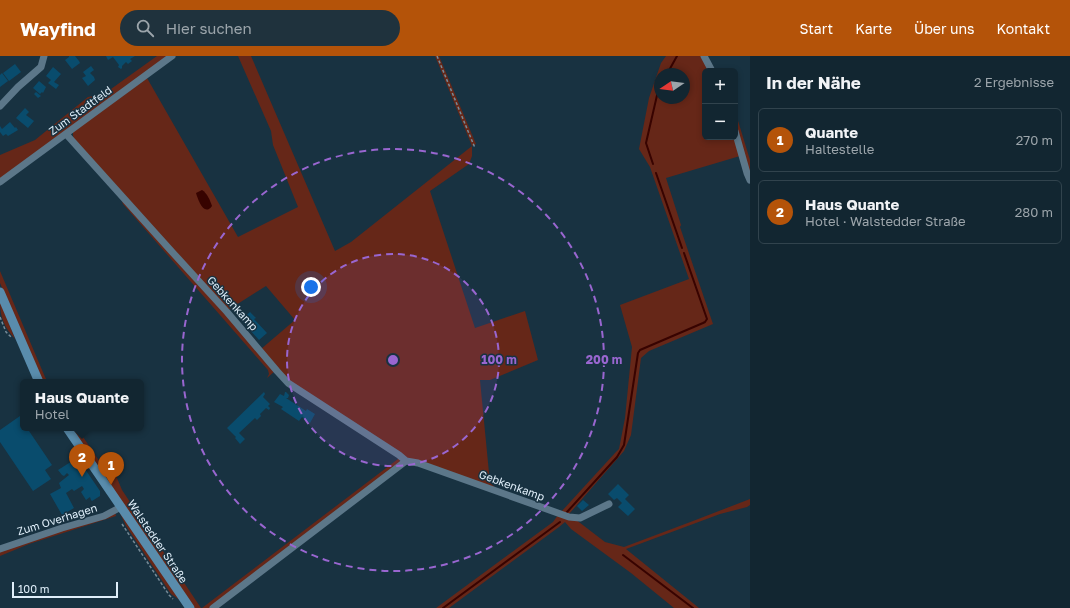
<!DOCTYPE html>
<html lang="de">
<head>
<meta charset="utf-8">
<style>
  body { margin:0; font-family:"Golos Text",sans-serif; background:#1f323d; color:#f1f3f6 }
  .controls { position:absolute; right:12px; top:12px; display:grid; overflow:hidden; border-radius:6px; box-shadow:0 2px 6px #0003 }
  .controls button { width:36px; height:36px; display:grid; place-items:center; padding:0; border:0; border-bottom:1px solid #31434d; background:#122631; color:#f1f3f6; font:20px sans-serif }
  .compass { position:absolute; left:654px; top:12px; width:36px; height:36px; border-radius:50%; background:#122631; box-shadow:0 2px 6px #0003; rotate:257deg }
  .scale { position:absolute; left:12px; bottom:10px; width:106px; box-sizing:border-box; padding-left:4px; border:2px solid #dfeef9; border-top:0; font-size:11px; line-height:14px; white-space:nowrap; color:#dfeef9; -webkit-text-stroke:3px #183241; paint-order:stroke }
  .you { position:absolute; left:311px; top:231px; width:14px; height:14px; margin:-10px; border:3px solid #fff; border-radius:50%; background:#1a73e8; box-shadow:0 0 0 6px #1a73e833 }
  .badge { display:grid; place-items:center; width:26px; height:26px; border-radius:50%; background:#b45309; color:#fff; font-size:13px; font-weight:700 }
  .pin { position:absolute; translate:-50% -33px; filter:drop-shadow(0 1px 2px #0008) }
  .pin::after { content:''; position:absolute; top:21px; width:14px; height:12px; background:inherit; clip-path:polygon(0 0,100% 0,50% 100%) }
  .popup { position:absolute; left:20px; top:323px; width:124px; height:52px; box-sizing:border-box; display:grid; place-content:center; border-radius:6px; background:#122631; filter:drop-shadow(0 1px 3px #0005); font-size:13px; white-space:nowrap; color:#9ca5ab }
  .popup b { font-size:15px; color:#f1f3f6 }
  .popup::after { content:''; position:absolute; left:50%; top:100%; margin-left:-8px; border:8px solid transparent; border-top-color:#122631 }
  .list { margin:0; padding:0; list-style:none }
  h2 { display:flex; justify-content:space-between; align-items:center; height:52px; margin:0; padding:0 16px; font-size:17px }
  h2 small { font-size:13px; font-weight:400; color:#9ca5ab }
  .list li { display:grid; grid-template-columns:26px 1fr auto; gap:12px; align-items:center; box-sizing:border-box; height:64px; margin:0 8px 8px; padding:0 8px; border:1px solid #31434d; border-radius:6px }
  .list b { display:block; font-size:15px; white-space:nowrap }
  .list p { margin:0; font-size:13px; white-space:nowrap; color:#9ca5ab }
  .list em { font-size:13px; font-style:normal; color:#9ca5ab }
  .icon { flex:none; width:22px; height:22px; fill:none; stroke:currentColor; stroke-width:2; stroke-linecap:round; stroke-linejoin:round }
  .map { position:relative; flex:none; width:750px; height:552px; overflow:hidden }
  header { display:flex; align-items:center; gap:24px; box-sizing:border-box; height:56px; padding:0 20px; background:#b45309; color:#fff }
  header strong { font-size:19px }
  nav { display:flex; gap:22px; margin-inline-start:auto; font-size:14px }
  .search { width:280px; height:36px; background:#1f323d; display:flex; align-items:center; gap:10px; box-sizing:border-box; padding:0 14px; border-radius:22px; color:#9ca5ab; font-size:15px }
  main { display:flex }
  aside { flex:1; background:#122631 }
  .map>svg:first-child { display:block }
  .green { fill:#662718; fill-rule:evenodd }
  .water { fill:#370300 }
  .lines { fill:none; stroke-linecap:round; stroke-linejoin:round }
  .stream { stroke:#370300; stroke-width:2 }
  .building { fill:#094c6d }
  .path { stroke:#768b98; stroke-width:1.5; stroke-dasharray:3 2; stroke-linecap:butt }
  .street { stroke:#5c7789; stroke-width:7 }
  .secondary { stroke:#598cac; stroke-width:9 }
  .ring { fill:none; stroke:#9966d0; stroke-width:2; stroke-dasharray:7 5 }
  .labels { text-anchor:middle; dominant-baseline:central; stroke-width:3; stroke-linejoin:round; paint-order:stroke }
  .street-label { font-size:11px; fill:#dfeef9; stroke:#183241 }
  .centre { fill:#9966d0; stroke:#183241; stroke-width:2 }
  .ring-label { font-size:12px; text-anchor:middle; font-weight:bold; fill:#9966d0; stroke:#183241; stroke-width:3; stroke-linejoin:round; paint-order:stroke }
</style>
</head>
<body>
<header>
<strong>Wayfind</strong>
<div class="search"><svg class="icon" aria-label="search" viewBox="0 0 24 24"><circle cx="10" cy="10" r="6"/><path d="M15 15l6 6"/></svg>Hier suchen</div>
<nav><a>Start</a><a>Karte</a><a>Über uns</a><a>Kontakt</a></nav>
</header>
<main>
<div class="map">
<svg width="750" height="552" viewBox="0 0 750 552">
  <rect width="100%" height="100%" fill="#183241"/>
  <path class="green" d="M157,0H168L0,123V99L35,84L88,41L104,38Z
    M238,0H251L335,195L351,186L472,90L435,0H439L476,88L472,90V100L469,108L430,135L475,272L525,255L538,304L490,324H480L490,427L496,432L407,402L289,325L261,293L295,264L266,230L228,254L74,84L73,79V76L147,22L238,181L298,151L273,89L271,75Z
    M666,0H701L709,15H705V81H734L740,100L666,122L681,169L680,171L713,268L649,295L641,302L631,379L624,395L569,458L561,456L615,397L619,393L625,362L632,291L620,249L689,223L650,111L639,93L649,42L661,7ZM660,18H684V42H660Z
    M735,55L750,104V119L735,70Z
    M121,142L236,270L275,315L267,322L269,318L268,314L123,148Z
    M0,215L45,321L48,326H43L0,227Z
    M0,245L15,283C4,271 0,261 0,245Z
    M71,372H77L102,409L107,414L114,418L117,422L122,434L130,446L201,552H194Z
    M398,401L399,402L400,406L210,552H202L398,403Z
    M750,443V449L747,451L720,458L626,493L699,552H674L631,517L571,473L565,466L559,471L449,552H436L553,466L558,459L575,463L605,486L624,491L693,465Z
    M119,455L181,545L171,538L126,470Z
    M115,456L116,460L29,488L0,500V495Z"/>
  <path class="water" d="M202,134C207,137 210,144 212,150C204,161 198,144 196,137Z"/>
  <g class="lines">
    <path class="stream" d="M667,18L677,0
      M653,108L646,87L658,35L660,31
      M656,117L682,192
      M567,456L617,401L624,389L638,297L640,294L703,267L705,266L707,263L684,197
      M623,499L693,552
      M443,552L560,466"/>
  </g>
  <path class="building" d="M69,0H75L79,5L80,7L72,13L65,4L69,1Z
    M106,0H135L130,3L132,5L128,8L126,6L122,10V12L121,13L118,11L119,9L113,1L108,4Z
    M15,8L21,16L9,25L3,17Z
    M91,10L94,14L90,17L94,21L95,24L88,30L82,22L86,20L83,16Z
    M53,11L61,18L54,26L59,29L56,33L48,27L51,24L46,20Z
    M2,17L8,25L0,31V19Z
    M39,25L46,31L43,37L42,36L40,38L33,32Z
    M36,36L41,40L38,42L34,38Z
    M25,52L29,56L26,59L34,65L28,72L16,62Z
    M10,66L15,72L16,71L18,74L8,80L6,78L3,80L0,76V70L2,73Z
    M250,256L256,262L254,263L267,277L259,284L241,264Z
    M264,336L265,338L263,341L270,348L268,350L270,352L269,354L266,352L260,358L261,360L257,364L255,362L239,377L245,383L240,388L235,382L236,381L227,372Z
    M285,336H286L289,339L288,342H286L306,355L307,353L315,358L310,367L302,361L299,365L281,353L283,351L274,346L280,338L284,340Z
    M20,360L23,366V372H27L52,409L45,414L51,423L33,435L0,386V374Z
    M77,402L82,410H85L87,413H85L100,435V440L92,445L91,444L90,441L86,444L81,436L84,433L82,430L74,435L72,433L66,437L74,452L62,459L50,438L61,432L59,427L69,419L67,417L64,420L62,419L58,414Z
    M618,428L629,439L625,443L635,453L628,460L618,451L622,447L617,442L614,444L608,438Z
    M583,444L589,449L582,455L577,450Z"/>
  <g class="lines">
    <path class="path" d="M437,0L475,92
      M0,261L6,276L11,281
      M122,468L169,539L173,543"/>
    <path class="street" d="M704,0L712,15
      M0,50L18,31L41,11L44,0
      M735,75L747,117L750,124
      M66,78L174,198L227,256L277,315L288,327L399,399L406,405L213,552
      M0,126L172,0
      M406,405L418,407L569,461L580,462L609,448
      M0,493L62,472L104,460L121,451"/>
    <path class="secondary" d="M0,236L39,326
      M67,372L190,552"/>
  </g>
  <circle cx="393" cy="304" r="106" fill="#9966d0" fill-opacity=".12"/>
  <g class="ring">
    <circle cx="393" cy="304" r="106"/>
    <circle cx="393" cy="304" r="211"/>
  </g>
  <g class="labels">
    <g class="street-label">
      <text transform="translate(80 54) rotate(-36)">Zum Stadtfeld</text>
      <text transform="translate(233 247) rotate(48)">Gebkenkamp</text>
      <text transform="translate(512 429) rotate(20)">Gebkenkamp</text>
      <text transform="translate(57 463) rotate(-17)">Zum Overhagen</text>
      <text transform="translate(158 485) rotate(56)">Walstedder Straße</text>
    </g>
  </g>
  <circle cx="393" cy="304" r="6" class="centre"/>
  <g class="ring-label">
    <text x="499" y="308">100 m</text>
    <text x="604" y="308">200 m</text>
  </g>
</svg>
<div class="controls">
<button>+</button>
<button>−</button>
</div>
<svg class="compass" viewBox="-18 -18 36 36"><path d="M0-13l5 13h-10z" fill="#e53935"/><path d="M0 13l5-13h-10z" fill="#9ca5ab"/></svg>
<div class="scale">100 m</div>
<div class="you"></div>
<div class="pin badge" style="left:111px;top:429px">1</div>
<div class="pin badge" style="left:82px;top:421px">2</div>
<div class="popup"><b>Haus Quante</b>Hotel</div>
</div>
<aside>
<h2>In der Nähe<small>2 Ergebnisse</small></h2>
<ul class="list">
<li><span class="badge">1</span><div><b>Quante</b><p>Haltestelle</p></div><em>270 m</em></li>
<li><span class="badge">2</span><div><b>Haus Quante</b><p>Hotel · Walstedder Straße</p></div><em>280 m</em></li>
</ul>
</aside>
</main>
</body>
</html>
